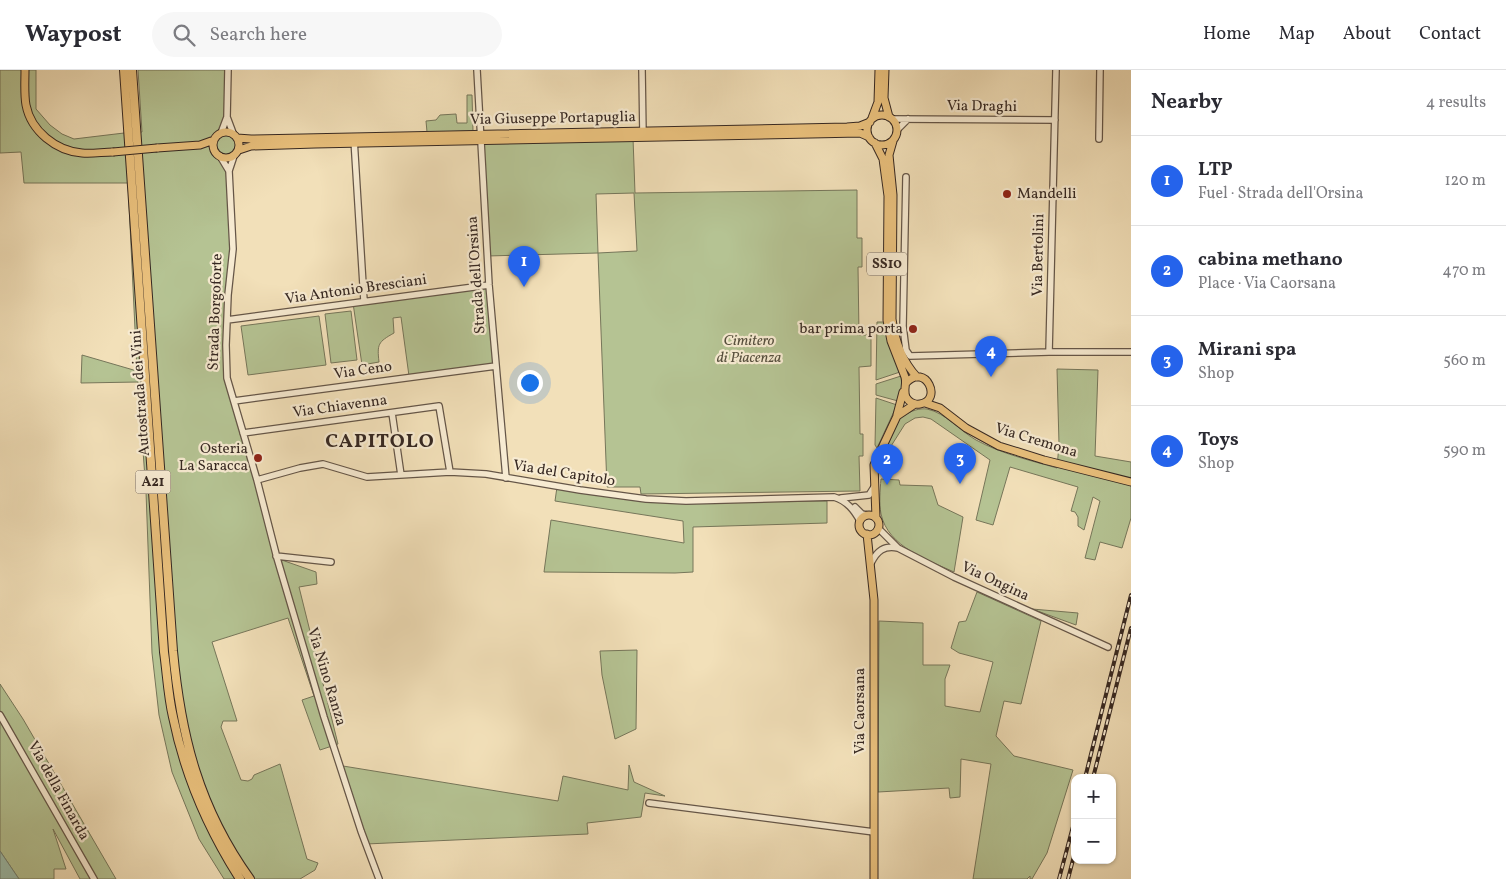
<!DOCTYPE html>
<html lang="en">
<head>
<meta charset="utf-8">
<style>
  body { margin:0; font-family:Vollkorn,serif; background:#f7f7f7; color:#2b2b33 }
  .controls { position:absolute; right:15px; bottom:15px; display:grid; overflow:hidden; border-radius:10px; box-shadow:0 1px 4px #0004 }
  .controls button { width:45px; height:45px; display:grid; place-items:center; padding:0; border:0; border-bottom:1px solid #e1e1e2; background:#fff; color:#2b2b33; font:25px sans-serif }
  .you { position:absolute; left:529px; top:312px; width:18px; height:18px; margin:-12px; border:4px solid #fff; border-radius:50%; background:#1a73e8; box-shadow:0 0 0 8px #1a73e833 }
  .badge { display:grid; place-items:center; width:32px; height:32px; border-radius:50%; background:#2563eb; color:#fff; font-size:16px; font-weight:700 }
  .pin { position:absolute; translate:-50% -41px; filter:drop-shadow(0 1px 2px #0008) }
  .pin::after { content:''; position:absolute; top:26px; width:18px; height:15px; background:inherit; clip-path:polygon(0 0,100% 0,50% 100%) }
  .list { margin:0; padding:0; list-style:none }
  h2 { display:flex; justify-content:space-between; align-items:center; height:65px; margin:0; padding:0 20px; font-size:21px }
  h2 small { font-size:16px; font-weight:400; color:#7c7c81 }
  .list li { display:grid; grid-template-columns:32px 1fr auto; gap:15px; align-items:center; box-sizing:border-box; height:90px; padding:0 20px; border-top:1px solid #e1e1e2 }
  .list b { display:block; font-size:19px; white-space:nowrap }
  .list p { margin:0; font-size:16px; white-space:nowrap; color:#7c7c81 }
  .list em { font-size:16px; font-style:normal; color:#7c7c81 }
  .icon { flex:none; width:28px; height:28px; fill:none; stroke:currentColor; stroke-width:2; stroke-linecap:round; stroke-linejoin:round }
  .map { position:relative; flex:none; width:1131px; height:809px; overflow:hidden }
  header { display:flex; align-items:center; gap:30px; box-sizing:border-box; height:70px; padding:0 25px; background:#fff; border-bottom:1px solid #e1e1e2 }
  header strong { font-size:24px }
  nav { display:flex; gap:28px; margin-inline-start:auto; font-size:18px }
  .search { width:350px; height:45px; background:#f7f7f7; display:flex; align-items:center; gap:12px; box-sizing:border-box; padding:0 18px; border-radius:28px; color:#7c7c81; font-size:19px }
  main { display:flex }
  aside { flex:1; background:#fff }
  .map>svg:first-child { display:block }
  .green { fill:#b5c393; stroke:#76765a; fill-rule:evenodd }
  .water { fill:#9cbdab; stroke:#738174 }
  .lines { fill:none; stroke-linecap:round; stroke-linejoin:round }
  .minor-casing { stroke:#655648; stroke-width:8 }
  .major-casing { stroke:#362822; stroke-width:9 }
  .highway-casing { stroke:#362822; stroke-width:10 }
  .minor { stroke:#f7ebd2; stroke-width:5.5 }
  .major { stroke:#e9c07c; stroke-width:7 }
  .highway { stroke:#e9c07c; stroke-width:8 }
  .rail-casing { stroke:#362822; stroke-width:4 }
  .rail { stroke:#f7ebd2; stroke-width:2; stroke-dasharray:5.5; stroke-linecap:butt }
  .major-bridge-casing { stroke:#362822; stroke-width:9; stroke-linecap:butt }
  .major-bridge { stroke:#e9c07c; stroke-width:7 }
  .poi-dot { fill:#8f2418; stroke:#f7ebd2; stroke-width:2 }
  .labels { text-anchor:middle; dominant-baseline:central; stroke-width:4.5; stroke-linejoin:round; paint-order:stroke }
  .shield { fill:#f7ebd2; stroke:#706257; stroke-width:1 }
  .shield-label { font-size:14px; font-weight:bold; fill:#362822 }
  .street-label { font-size:15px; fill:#362822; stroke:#f7ebd2 }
  .poi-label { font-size:15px; fill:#362822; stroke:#f7ebd2; text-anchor:end }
  .park-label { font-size:15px; font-style:italic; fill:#564f3e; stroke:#f7ebd2 }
  .district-label { font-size:20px; font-weight:bold; letter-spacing:1px; fill:#362822; stroke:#f7ebd2 }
</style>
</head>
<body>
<header>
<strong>Waypost</strong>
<div class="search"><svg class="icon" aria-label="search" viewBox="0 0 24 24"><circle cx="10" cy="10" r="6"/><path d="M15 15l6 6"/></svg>Search here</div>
<nav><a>Home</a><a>Map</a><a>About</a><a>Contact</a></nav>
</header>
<main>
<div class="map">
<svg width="1131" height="809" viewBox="0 0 1131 809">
  <rect width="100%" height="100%" fill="#f2e0b9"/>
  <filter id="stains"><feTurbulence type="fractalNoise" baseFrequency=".004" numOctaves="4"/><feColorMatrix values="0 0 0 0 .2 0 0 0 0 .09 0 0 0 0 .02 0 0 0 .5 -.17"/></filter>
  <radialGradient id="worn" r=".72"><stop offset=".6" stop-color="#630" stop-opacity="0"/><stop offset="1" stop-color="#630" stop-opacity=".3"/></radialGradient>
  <path class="green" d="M0,0H36V39L50,55L62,64L74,69L124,63L142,62L138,0H229V37L231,55L238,64L242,74L238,86L232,92L229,117L234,178L228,249L227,308L276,488L316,502L317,514L299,517L338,674L320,680L302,630L314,626L288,548L212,572L237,651H223L221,657L241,710L248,711L252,709L254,705L280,694L307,789L318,793L315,800L300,809H224L199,769L172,702L159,645L152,583L146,422L138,312L81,313L82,285L137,301L128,113H24L21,82L0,83Z
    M467,25H472L473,61L427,62L426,51L436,50L440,45L456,44L457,53H467Z
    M633,68L635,123L857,120V168H862V197H858L859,265H871V296L859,297L860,364H863V386H859L860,421L641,424L640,417H607L598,183L487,186L480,71ZM634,123L637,181L598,183L596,124Z
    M489,215L496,296L409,306L401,247L393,248L394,263C378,272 377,274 379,292L362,295L353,233Z
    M351,241L357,290L331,293L325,244Z
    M319,246L326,295L248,305L241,256Z
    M877,252H884L888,273L900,302L876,310Z
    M1057,299L1098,300L1095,386L1131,392V448L1122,478L1100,472L1095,490L1085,488L1100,431L1093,427L1084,460L1078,456V447L1075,442L1071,441L1078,417L1010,397L993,455L976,450L990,390L931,349L923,347L915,348L905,354L886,384V395L878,401L881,389L900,348L904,344L905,345C911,341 919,338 927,339C946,343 960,361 976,370C1002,384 1029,390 1057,398L1059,374Z
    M901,306L902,318L898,331L876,325V314Z
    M876,328L897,335L877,378L875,375Z
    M881,409L899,410L900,415L932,416L938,435L963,447L954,502C928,490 888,477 881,444C879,433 880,421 881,409Z
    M557,417L684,432L827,431V453L693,457V502L675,503L544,502L551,450L684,473L683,451L555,431Z
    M977,522L1041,551L1021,634L1004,631L996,666L1014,686L1073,700L1047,783L1032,809H1030V806L1027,809H973L991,694L961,689L960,727L950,728L949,718L878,722L879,551L923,553V595H950L945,609V636L980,642L993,592L959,583L951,578L959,552L966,551Z
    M1032,539L1078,543L1076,555Z
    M637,580L636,659L615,669L602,605L600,581Z
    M0,614L23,649L116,809H80L53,759L66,799H54V809H19L0,781Z
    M629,695L634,712L665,726L645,723L641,747L587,753L588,764L366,774L361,764L343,696L558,731L563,706L628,720Z"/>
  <path class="water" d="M0,781L19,809H0Z"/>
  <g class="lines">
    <defs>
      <path id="minor" d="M228,0L227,47L233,63
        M477,0L489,215L506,408
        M642,0L643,65
        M893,49L1055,50
        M897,60L908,49
        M221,63L227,47
        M354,69L364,231
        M1099,69L1100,0
        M220,86L229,101
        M234,86L229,101L233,179L228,225L226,275L227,308L257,410L277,488L324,647L361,761L379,809
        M906,107L903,256L906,280L910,286L1049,282H1131
        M227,250L489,215
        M1049,282L1056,0
        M234,331L496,296
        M392,343L401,405
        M243,363L439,336L450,402
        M257,410L300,398L323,394L367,407L450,402L486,404L580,420L646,429L686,431L834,427C847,431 854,440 860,451
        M841,428L869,425L874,417
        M855,437L862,444L867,445
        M878,458L898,478L954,507L1108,577
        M276,486L331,492
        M871,493C877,481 884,475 898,478
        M0,645L94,809
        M649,733L874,762"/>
      <path id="major" d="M25,0C25,11 24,24 26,35C31,61 56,81 82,83C92,84 103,82 113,82
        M885,0L884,28L889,47
        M867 60a15 15 0 1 1 30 0a15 15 0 1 1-30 0Z
        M872,48L878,32L879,0
        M213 75a13 13 0 1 1 26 0a13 13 0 1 1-26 0Z
        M237,68L251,69L847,57L860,56L870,52
        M893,71L889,85L893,125L892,249C895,271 902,291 917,307
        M875,73L883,89L888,126L887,250L891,271L905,307C907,314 903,320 906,327C909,332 913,335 920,334C943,331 926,292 906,313
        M157,78L200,75L214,70
        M239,80L251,76L315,74L860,63L869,67
        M925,333L940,338L966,358L999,376L1044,390L1131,412
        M897,345L903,322
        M859 455a10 10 0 1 1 20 0a10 10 0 1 1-20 0Z
        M876,448L874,395L897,346L915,334
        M867,464L874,530V809"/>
      <path id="highway" d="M124,0L164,582C167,603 168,626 173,647C185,706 208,759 240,809
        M132,0L173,581C181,667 199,738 250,809"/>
    </defs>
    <use href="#minor" class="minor-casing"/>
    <use href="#major" class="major-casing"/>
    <use href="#highway" class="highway-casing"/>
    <use href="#minor" class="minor"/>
    <use href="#major" class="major"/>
    <use href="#highway" class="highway"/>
    <defs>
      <path id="rail" d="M1085,708L1131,525
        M1093,708L1131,558
        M1059,809L1075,749
        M1068,809L1075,782"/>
    </defs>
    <use href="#rail" class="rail-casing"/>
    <use href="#rail" class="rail"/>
    <defs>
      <path id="major-bridge" d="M113,82L157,78"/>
    </defs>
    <use href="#major-bridge" class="major-bridge-casing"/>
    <use href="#major-bridge" class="major-bridge"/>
  </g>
  <g class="poi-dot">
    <circle cx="1007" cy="124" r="5"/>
    <circle cx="913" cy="259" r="5"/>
    <circle cx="258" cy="388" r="5"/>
  </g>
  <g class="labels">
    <g class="shield">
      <rect x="867" y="182.5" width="40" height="23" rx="4"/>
      <rect x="135.5" y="400.5" width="35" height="23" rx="4"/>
    </g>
    <g class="shield-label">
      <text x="887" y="194">SS10</text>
      <text x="153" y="412">A21</text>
    </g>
    <g class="street-label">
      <text transform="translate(982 37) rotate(1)">Via Draghi</text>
      <text transform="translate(553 49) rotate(-1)">Via Giuseppe Portapuglia</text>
      <text transform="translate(1039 185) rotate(-89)">Via Bertolini</text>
      <text transform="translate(477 205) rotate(-94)">Strada dell'Orsina</text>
      <text transform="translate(356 220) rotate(-8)">Via Antonio Bresciani</text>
      <text transform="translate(216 242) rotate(-88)">Strada Borgoforte</text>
      <text transform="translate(363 301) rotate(-8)">Via Ceno</text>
      <text transform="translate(141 323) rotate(-94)">Autostrada dei Vini</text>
      <text transform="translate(340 337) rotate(-8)">Via Chiavenna</text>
      <text transform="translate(1036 371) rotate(17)">Via Cremona</text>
      <text transform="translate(564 404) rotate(9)">Via del Capitolo</text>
      <text transform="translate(995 512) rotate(25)">Via Ongina</text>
      <text transform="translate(326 607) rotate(73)">Via Nino Ranza</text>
      <text transform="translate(860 641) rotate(-90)">Via Caorsana</text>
      <text transform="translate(58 721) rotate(61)">Via della Finarda</text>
    </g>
    <g class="poi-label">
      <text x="1017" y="124" text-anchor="start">Mandelli</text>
      <text x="903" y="259">bar prima porta</text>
      <text x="248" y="379">Osteria<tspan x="248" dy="17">La Saracca</tspan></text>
    </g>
    <g class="park-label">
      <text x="749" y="271">Cimitero<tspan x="749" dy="17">di Piacenza</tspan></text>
    </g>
    <g class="district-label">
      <text x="380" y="372">CAPITOLO</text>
    </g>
  </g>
  <rect width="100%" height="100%" filter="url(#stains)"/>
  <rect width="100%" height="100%" fill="url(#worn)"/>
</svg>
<div class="controls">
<button>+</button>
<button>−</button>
</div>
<div class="you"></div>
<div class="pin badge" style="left:524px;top:217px">1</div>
<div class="pin badge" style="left:887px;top:415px">2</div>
<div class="pin badge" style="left:960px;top:414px">3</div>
<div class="pin badge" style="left:991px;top:307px">4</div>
</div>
<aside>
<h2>Nearby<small>4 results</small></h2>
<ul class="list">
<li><span class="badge">1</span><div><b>LTP</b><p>Fuel · Strada dell'Orsina</p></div><em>120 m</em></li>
<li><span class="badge">2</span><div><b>cabina methano</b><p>Place · Via Caorsana</p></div><em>470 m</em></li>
<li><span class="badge">3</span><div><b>Mirani spa</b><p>Shop</p></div><em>560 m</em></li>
<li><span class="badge">4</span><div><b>Toys</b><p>Shop</p></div><em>590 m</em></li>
</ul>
</aside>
</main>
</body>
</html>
